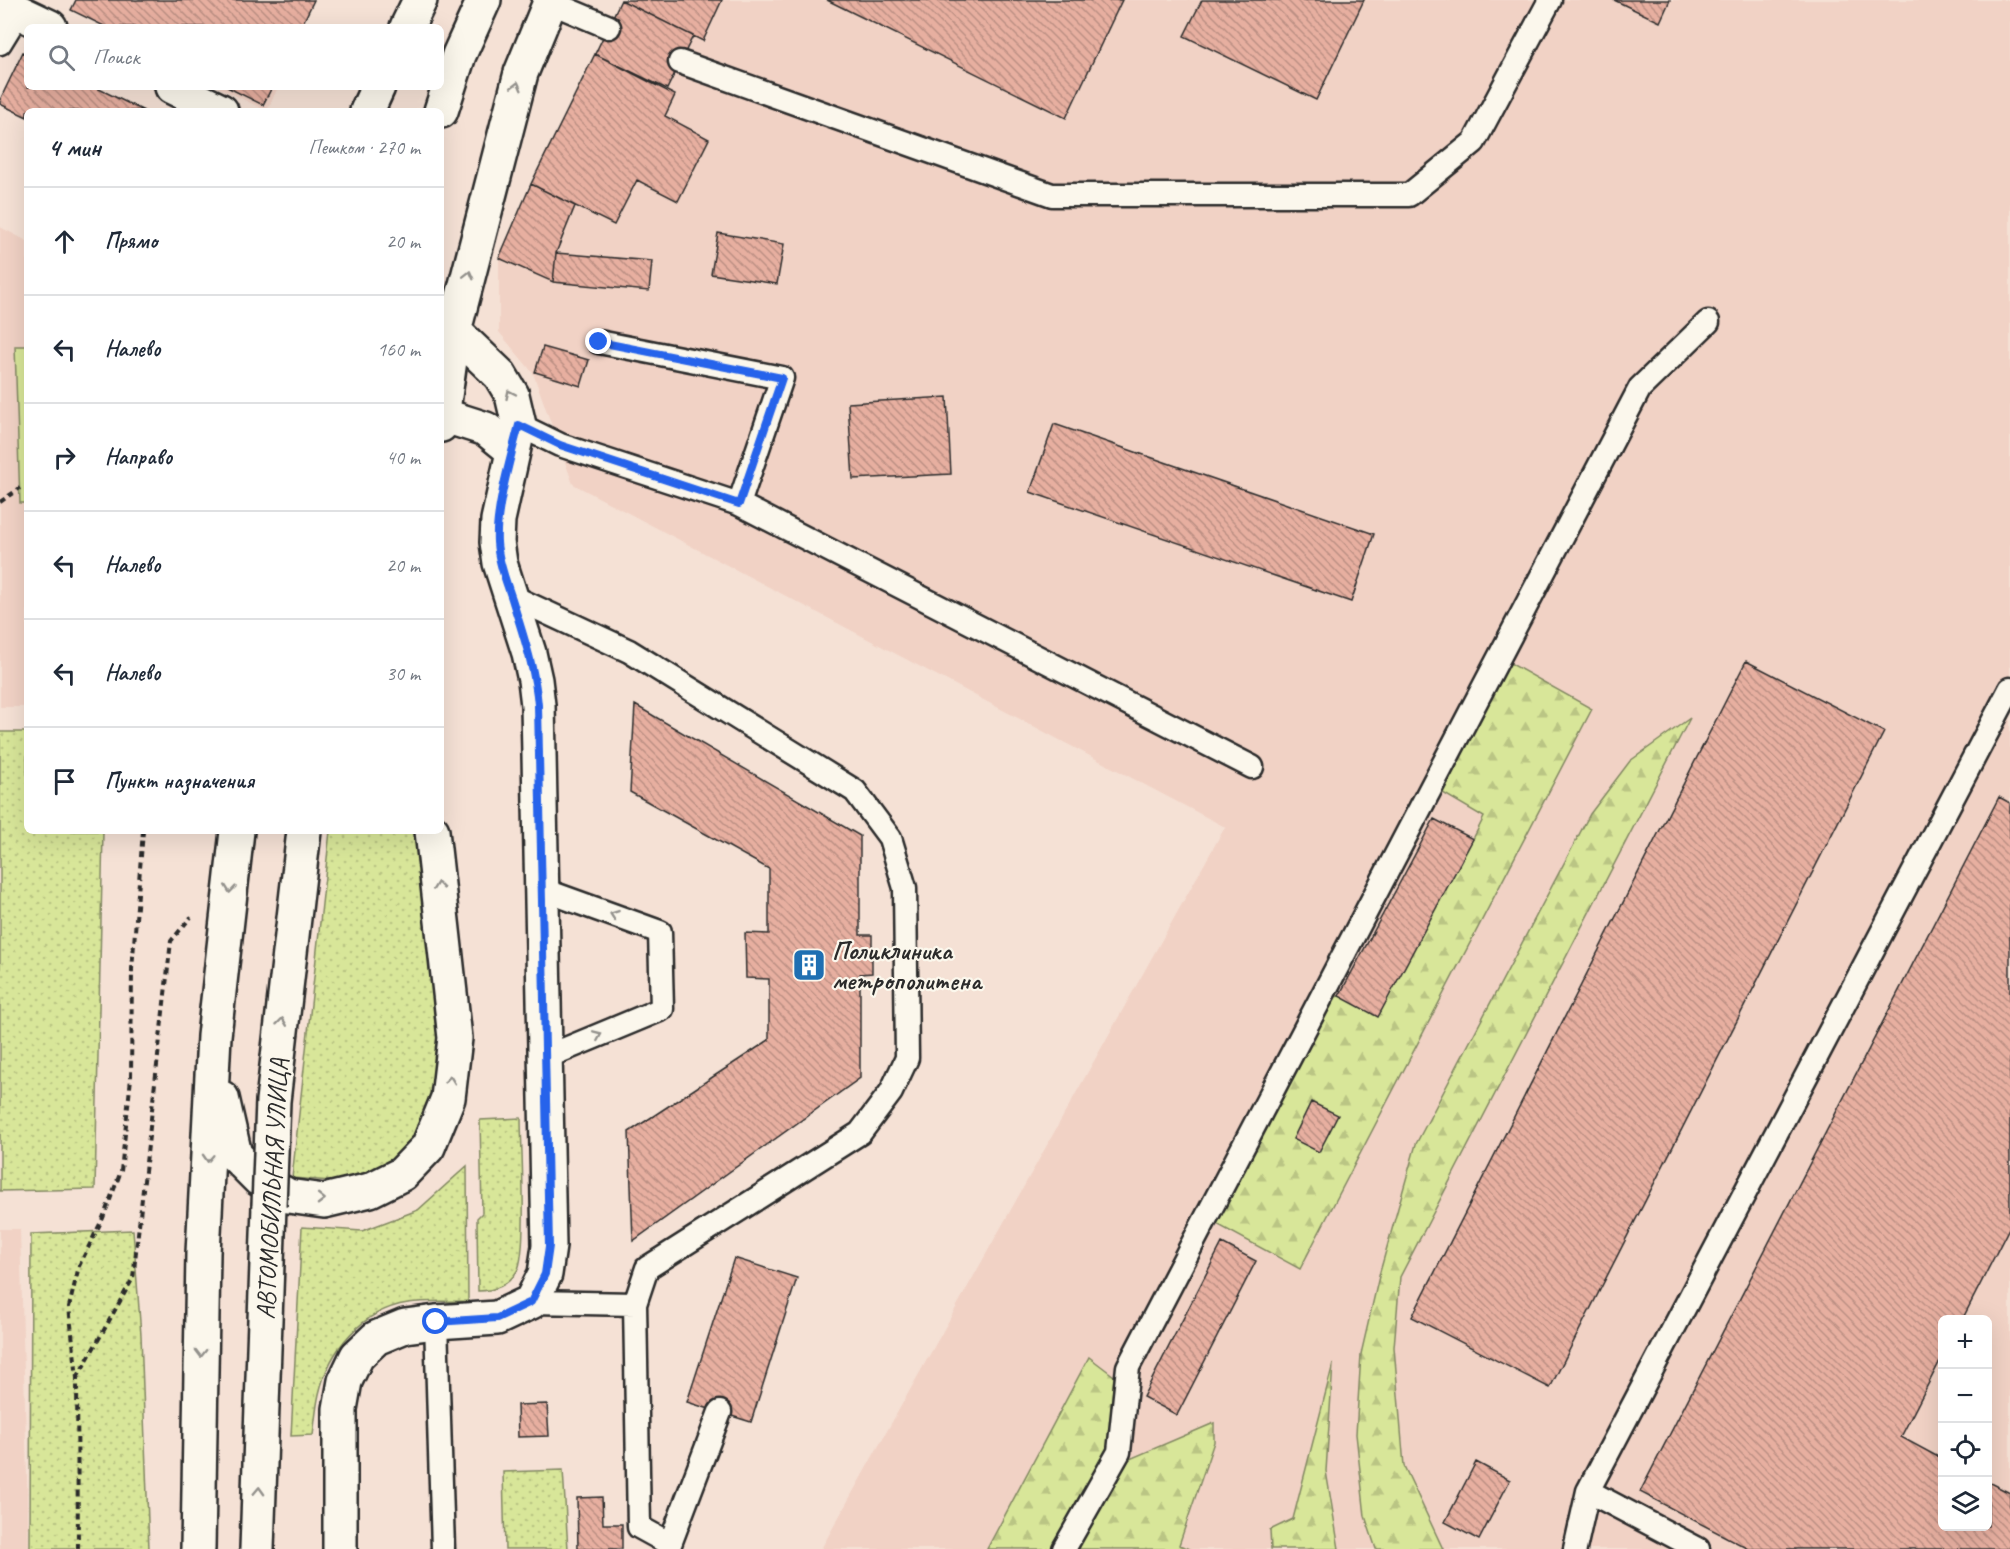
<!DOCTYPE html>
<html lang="ru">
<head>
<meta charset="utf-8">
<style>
  body { margin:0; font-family:Caveat,sans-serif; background:#f2f2f3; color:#1f2937 }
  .controls { position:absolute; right:18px; bottom:18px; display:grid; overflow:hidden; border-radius:9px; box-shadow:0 6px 24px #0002 }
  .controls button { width:54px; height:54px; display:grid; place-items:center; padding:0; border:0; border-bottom:2px solid #e0e1e3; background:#fff; color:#1f2937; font:30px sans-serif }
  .stop { position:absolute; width:18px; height:18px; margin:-14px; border:4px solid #2563eb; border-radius:50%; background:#fff }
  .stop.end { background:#2563eb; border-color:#fff; box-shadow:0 2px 6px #0008 }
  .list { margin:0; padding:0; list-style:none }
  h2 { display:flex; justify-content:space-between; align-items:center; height:78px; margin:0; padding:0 24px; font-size:26px }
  h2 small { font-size:20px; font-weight:400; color:#747a83 }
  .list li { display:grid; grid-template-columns:39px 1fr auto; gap:18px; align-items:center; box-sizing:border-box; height:108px; padding:0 24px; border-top:2px solid #e0e1e3 }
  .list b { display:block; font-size:22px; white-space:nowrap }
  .list em { font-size:20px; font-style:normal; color:#747a83 }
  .icon { flex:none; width:33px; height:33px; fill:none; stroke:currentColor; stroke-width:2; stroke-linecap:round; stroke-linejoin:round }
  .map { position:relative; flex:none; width:2010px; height:1549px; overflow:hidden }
  .search { position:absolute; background:#fff; box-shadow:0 6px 24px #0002; left:24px; top:24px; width:420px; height:66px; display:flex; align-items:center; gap:15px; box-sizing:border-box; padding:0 21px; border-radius:9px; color:#747a83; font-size:22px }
  .panel { position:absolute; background:#fff; box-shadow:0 6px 24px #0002; left:24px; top:108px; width:420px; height:726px; border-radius:9px }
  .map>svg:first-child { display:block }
  .built { fill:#f1d2c5; fill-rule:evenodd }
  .grass { fill:url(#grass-dots); stroke:#828862; stroke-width:1.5 }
  .forest { fill:url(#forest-firs); stroke:#828862; stroke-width:1.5 }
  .garden { fill:#d8e699; stroke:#828862; stroke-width:1.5 }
  .building { fill:url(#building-back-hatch); stroke:#2b2b2b; stroke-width:1.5 }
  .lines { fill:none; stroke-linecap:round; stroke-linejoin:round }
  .service-casing { stroke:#2b2b2b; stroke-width:27 }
  .minor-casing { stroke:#2b2b2b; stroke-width:38 }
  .secondary-casing { stroke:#2b2b2b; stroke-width:38 }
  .path { stroke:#2b2b2b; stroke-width:4; stroke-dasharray:6 4.5; stroke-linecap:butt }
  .service { stroke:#fbf7ec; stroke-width:22 }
  .minor { stroke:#fbf7ec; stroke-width:33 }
  .secondary { stroke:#fbf7ec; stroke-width:33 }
  .secondary-bridge-casing { stroke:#2b2b2b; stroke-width:38; stroke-linecap:butt }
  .secondary-bridge { stroke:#fbf7ec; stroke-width:33 }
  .oneway { stroke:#93918c }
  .route { stroke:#2563eb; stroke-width:8 }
  .labels { text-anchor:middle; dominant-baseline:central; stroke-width:4.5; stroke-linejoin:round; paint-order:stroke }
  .poi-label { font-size:26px; font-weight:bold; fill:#2b2b2b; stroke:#fbf7ec; text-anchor:start }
  .street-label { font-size:26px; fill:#2b2b2b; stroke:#fbf7ec }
</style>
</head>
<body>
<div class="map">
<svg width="2010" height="1549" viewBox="0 0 2010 1549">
  <defs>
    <pattern id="grass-dots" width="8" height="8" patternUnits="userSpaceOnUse" patternTransform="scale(1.5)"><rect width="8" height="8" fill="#d8e699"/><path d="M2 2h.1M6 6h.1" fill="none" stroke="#bac584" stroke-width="1.8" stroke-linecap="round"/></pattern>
    <pattern id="forest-firs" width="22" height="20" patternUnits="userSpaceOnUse" patternTransform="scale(1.5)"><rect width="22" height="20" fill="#d8e699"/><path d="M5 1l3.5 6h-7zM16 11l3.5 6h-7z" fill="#bac584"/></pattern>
    <pattern id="building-back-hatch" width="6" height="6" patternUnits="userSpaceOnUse" patternTransform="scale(1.5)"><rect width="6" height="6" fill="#e7afa0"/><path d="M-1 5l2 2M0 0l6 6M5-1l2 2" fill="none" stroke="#bb8f83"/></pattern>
  </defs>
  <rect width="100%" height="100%" fill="#f5e1d5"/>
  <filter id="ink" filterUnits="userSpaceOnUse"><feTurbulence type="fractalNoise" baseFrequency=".0167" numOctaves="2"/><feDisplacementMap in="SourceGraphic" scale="12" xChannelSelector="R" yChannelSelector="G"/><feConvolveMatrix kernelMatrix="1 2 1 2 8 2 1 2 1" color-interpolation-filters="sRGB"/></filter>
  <g filter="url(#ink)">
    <path class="built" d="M622,0H2010V1549H821L1225,827L573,484L533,373L499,332V256L531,184ZM1942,1320H1988V1526H1942Z
      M218,87H278L267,111Z
      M0,227L27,241V707H0Z
      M0,1229H20L29,1549H0Z"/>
    <path class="grass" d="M0,732H27V831H103L95,1189L0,1191Z
      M330,831H419L447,1038L433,1099L418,1145L379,1174L345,1182L292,1178Z
      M521,1118C521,1145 528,1254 517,1271C508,1286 495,1291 478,1291L477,1218L482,1213L480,1120Z
      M467,1166L468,1301C449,1302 427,1300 408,1303C362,1310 329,1350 319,1394C316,1407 315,1422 313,1435L291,1436L302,1227L362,1231L418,1210Z
      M133,1230L141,1335L149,1549H30L31,1234Z
      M563,1470L568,1549H505L503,1472Z"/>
    <path class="forest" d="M1508,662L1592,709L1300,1269L1213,1222L1329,998L1339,996L1473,839L1484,817L1443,793Z
      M1690,718L1400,1277L1394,1347L1404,1466L1443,1549H1376L1365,1516L1356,1434L1361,1354L1380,1272L1416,1144L1590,814L1630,761Z
      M1089,1357L1114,1376L1108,1448L1051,1549H987Z
      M1333,1364L1326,1471L1339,1549H1271L1270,1530L1293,1519Z
      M1214,1423V1442L1179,1545L1190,1549H1075L1125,1461Z"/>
    <path class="garden" d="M15,346H27V503H20Z"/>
    <path class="building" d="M76,0H314L301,27H106L71,10Z
      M621,0H722L703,41Z
      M621,0L693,36L667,89L595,54Z
      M827,0H1122L1066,118Z
      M1202,0H1364L1316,100L1184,36Z
      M1614,0H1670L1660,22Z
      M23,52L27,54V87H95L144,111H27V117L0,104V100Z
      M595,54L675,95L665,116L709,139L678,201L637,180L614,225L531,184Z
      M227,87H272L263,105Z
      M531,184L575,206L556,253L553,282L499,258Z
      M718,233L784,244L777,284L711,274Z
      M556,253L652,261L649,291L553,282Z
      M543,347L589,360L581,386L535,372Z
      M947,397L951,474L853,479L848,403Z
      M1054,424L1374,534L1351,602L1030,492Z
      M1746,661L1884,732L1550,1388L1412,1317Z
      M635,705L860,836V935H872V973L860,974V1078L633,1241L629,1132L769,1040V979L746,978L745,933L769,934V869L630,792Z
      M1999,797L2010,803V1226L1962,1320H1942V1357L1901,1437L1942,1459V1526H1988V1482L2010,1493V1549H1749L1640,1492Z
      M1434,819L1473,839L1378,1017L1339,996Z
      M1311,1102L1338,1115L1319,1152L1293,1139Z
      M1222,1243L1256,1261L1177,1415L1143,1397Z
      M734,1258L797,1278L751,1422L687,1402Z
      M547,1404L549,1436L518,1437L517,1405Z
      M1476,1462L1510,1480L1479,1540L1445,1522Z
      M602,1497L603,1524H622V1549H578L577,1498Z"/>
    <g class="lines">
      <defs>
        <path id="service" d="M550,2L609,27
          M0,43L19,12
          M680,62L1052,195H1409L1474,142L1550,0
          M599,342L782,378L739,504
          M519,425L560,445L739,504L1252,767
          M511,596L629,651L855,791L890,838L905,888L907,1058L891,1092L860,1133L647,1268L635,1304L531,1302
          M541,889L660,932L662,1009L544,1058
          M635,1304L639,1527L670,1544L720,1412
          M436,1322L443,1549
          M1588,1491L1698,1549
          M1064,1549L1119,1452L1128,1367L1640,388L1708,322
          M1575,1549L1588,1491L2010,689"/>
        <path id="minor" d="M0,3L50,27
          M172,87L221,111
          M442,415L486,429L512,450
          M340,1549V1409L345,1381L357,1356L376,1338L405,1326L436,1322L497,1318L531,1302L545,1274L549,1246L538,705L535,680L529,653L500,563L497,542L498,520L519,425L512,395L500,375L454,331"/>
        <path id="secondary" d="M407,27L420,0
          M367,111L378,87
          M441,111L459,55L484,0
          M441,425L454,331L521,73L551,0
          M222,1098L235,1155L259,1179L288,1196L324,1201L370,1190L402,1174L428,1147L448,1098L455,1038L432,831
          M198,1549L203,1253L214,1036L237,831
          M257,1549L269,1206"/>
      </defs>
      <use href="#service" class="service-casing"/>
      <use href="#minor" class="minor-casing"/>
      <use href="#secondary" class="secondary-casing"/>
      <path class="path" d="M0,502L20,488
        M77,1378L133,1278L171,941L191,917
        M78,1549L77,1378L69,1307L79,1266L103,1218L121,1171L131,1078L132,969L143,831"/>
      <use href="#service" class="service"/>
      <use href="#minor" class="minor"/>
      <use href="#secondary" class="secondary"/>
      <defs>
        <path id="secondary-bridge" d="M269,1206L273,1101L304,831"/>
      </defs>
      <use href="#secondary-bridge" class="secondary-bridge-casing"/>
      <use href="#secondary-bridge" class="secondary-bridge"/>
    </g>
    <defs><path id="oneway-chevron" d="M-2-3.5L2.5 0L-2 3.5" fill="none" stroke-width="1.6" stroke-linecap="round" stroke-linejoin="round" transform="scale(1.5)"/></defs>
    <g class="oneway">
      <use href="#oneway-chevron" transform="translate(517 86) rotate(-76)"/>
      <use href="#oneway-chevron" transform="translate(469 275) rotate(-76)"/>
      <use href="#oneway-chevron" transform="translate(510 394) rotate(-115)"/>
      <use href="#oneway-chevron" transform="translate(438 886) rotate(-96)"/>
      <use href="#oneway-chevron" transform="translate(230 889) rotate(96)"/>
      <use href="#oneway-chevron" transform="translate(614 915) rotate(-160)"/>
      <use href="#oneway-chevron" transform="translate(282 1022) rotate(-83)"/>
      <use href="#oneway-chevron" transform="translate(598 1035) rotate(-23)"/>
      <use href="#oneway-chevron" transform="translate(450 1080) rotate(-84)"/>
      <use href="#oneway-chevron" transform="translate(208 1158) rotate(93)"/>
      <use href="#oneway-chevron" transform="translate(321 1199) rotate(1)"/>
      <use href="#oneway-chevron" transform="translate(201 1353) rotate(91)"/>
      <use href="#oneway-chevron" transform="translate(259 1491) rotate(-88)"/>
    </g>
  </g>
  <g class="lines" filter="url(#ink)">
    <path class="route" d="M436,1322L497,1318L531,1302L545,1274L549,1246L538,705C535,668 523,635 512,599C506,581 498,561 497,542C495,511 511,456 519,425L560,445L739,504L782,378L599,342"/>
  </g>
  <defs>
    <symbol id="building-square" viewBox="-11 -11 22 22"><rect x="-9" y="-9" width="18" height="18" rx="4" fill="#1f6fb2" stroke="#fbf7ec"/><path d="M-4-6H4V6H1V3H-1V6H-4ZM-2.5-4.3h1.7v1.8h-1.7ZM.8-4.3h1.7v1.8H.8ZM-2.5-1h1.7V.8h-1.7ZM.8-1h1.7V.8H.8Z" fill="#fff"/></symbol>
  </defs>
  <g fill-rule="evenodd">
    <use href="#building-square" x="790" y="946" width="38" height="38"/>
  </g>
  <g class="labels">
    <g class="poi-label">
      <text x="832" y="950">Поликлиника<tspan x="832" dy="30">метрополитена</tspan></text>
    </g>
    <g class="street-label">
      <text transform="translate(272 1189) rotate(-87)">АВТОМОБИЛЬНАЯ УЛИЦА</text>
    </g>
  </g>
</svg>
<div class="controls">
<button>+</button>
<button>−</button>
<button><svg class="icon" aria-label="locate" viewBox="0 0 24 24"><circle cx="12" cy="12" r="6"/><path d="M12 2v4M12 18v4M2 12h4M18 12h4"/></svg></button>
<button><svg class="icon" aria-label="layers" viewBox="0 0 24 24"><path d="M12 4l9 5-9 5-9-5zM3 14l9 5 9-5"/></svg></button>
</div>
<div class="stop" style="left:436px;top:1322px"></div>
<div class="stop end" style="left:599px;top:342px"></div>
<div class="search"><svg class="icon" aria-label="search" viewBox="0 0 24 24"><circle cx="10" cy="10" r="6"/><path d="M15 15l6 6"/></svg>Поиск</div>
<section class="panel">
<h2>4 мин<small>Пешком · 270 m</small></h2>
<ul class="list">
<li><svg class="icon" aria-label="ahead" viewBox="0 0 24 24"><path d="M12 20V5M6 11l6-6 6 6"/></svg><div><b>Прямо</b></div><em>20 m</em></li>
<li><svg class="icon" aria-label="left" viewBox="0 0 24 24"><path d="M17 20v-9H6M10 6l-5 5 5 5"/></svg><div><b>Налево</b></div><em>160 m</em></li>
<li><svg class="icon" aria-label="right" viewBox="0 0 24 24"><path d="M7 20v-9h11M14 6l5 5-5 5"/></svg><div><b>Направо</b></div><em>40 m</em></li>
<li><svg class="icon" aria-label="left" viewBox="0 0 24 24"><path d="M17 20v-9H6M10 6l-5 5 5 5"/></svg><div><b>Налево</b></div><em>20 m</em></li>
<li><svg class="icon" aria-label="left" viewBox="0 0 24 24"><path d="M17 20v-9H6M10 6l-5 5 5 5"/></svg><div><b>Налево</b></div><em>30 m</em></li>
<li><svg class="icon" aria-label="arrive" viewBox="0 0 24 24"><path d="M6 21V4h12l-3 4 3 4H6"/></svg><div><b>Пункт назначения</b></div></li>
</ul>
</section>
</div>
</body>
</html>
